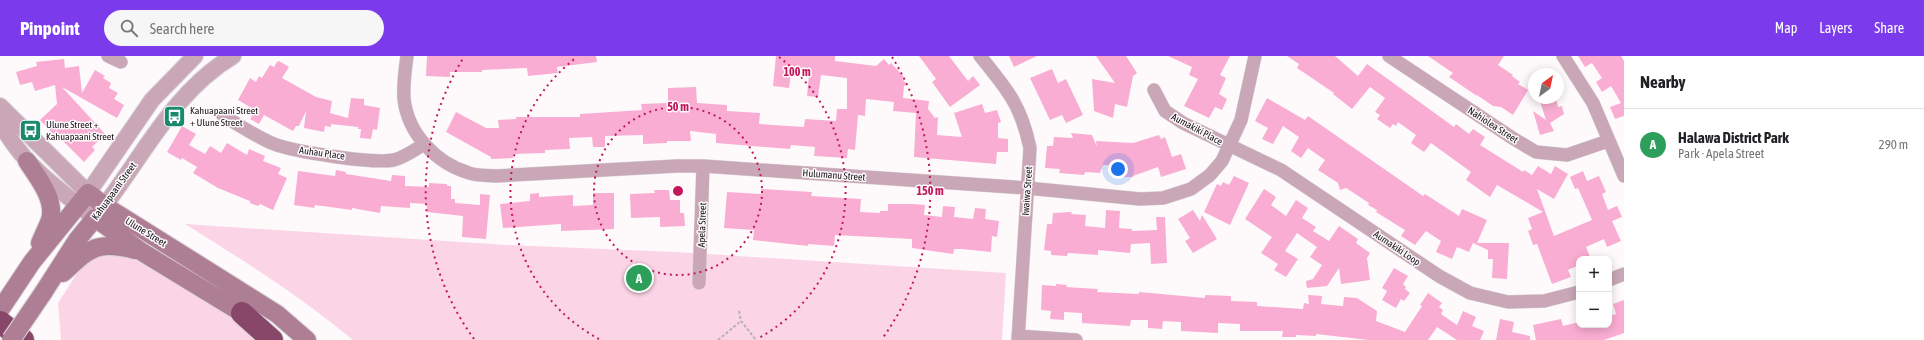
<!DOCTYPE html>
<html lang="en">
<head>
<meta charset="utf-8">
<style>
  body { margin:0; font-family:"Asap Condensed",sans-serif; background:#f6f6f6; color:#202124 }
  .controls { position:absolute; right:12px; bottom:12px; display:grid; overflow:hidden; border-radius:8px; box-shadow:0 2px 10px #0003 }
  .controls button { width:36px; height:36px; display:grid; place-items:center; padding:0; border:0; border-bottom:1px solid #e0e0e0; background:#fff; color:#202124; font:20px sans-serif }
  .compass { position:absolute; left:1528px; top:12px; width:36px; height:36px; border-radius:50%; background:#fff; box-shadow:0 2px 10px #0003; rotate:33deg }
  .you { position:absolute; left:1118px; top:113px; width:14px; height:14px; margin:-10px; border:3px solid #fff; border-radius:50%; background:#1a73e8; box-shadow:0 0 0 6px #1a73e833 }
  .badge { display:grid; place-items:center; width:26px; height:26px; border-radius:50%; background:#7c3aed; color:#fff; font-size:13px; font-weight:700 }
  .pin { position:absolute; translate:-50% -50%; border:2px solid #fff; box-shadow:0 1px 4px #0006 }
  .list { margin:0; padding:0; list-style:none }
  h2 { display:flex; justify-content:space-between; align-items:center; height:52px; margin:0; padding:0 16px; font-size:17px }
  h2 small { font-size:13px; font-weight:400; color:#757577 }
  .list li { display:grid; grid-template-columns:26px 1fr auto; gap:12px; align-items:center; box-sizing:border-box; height:72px; padding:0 16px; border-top:1px solid #e0e0e0 }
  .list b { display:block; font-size:15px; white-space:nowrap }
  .list p { margin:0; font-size:13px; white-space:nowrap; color:#757577 }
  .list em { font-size:13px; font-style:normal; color:#757577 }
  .icon { flex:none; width:22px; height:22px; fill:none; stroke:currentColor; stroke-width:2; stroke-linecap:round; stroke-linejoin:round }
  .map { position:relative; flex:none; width:1624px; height:284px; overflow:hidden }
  header { display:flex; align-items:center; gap:24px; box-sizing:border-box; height:56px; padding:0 20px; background:#7c3aed; color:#fff }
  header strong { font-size:19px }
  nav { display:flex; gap:22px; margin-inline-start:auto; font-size:14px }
  .search { width:280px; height:36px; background:#f6f6f6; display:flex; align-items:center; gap:10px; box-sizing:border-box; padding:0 14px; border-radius:22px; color:#757577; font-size:15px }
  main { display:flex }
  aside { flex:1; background:#fff }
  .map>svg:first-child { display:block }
  .green { fill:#fbd4e5 }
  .building { fill:#f9add2 }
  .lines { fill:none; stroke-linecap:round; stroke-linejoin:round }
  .minor-casing { stroke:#d9d5d7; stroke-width:14 }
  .tertiary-casing { stroke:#d9d5d7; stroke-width:18 }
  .secondary-casing { stroke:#d9d5d7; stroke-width:20 }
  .motorway-casing { stroke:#d9d5d7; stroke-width:24 }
  .path { stroke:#b6b2b4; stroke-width:2; stroke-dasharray:3 2; stroke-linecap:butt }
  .minor { stroke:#c9a7b6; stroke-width:13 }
  .tertiary { stroke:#c9a7b6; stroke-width:16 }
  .secondary { stroke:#ae7e95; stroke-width:18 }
  .motorway { stroke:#884668; stroke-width:22 }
  .secondary-bridge-casing { stroke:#d9d5d7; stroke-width:20; stroke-linecap:butt }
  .secondary-bridge { stroke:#ae7e95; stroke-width:18 }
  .ring { fill:none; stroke:#c2185b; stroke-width:2; stroke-dasharray:2 4 }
  .labels { text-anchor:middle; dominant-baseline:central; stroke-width:3; stroke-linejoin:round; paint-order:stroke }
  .poi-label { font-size:10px; fill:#181416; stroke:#fefafc; text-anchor:start }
  .street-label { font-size:10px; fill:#181416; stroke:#fefafc }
  .centre { fill:#c2185b; stroke:#fefafc; stroke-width:2 }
  .ring-label { font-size:12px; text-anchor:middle; font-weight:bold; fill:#c2185b; stroke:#fefafc; stroke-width:3; stroke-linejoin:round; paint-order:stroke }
</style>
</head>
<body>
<header>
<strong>Pinpoint</strong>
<div class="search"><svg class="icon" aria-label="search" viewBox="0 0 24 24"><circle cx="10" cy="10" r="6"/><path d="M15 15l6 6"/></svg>Search here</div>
<nav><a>Map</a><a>Layers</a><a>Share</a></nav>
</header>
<main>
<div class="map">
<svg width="1624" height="284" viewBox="0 0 1624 284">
  <rect width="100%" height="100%" fill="#fefafc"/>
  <path class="green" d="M185,168L507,189L675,196L1006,217L1002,284H353C300,240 243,204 185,168Z
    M116,197L134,202L256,277L264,284H61L58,247L79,214L90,204L103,198Z"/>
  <path class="building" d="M427,0H596L597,6L557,11L558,17L528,20L527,12L482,14V16H450V21L426,20Z
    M776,0H835V5L876,10L884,3L889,9L891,7L904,21L902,23L907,28L904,30L903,42L929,45L928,53L935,62L938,61L937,79L962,81L954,57L982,48L985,57L997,54L1001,66L998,67V82L1008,83V96H997L996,108L914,101L916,57L893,55L894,46L866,43L865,60L858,59L855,94L848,93L847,102L814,100L815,91L791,89L790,93L716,87V78L690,75L691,85H667V87L643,88V79L605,80V91H593L592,81L569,82L570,93L545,94V97L513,98V102L491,103V101L446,76L456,56L486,72H499L498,64L516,63V61H580V58L642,54L641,48L668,47V32L696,31L697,47L727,49V55L760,57L759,68L804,71L805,63L836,65L837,53H847V22L821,19L818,41L807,40L809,19L791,18L789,32L773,30Z
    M919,0H949L968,25L973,20L980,29L950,51L932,26L936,23Z
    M1009,0H1037L1014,11Z
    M1096,0H1126L1137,17L1133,20L1127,51L1115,48L1113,62L1094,55L1092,23L1115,27Z
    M1168,0H1230L1220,19L1226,22L1219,38L1227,43L1222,54L1215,51L1209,62L1184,50L1198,23L1189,19L1192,11Z
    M1287,0H1335L1358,20L1367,8L1454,71L1456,68L1469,78L1473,73L1485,81L1480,89L1523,116L1524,114L1532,119L1538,110L1551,118L1555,110L1568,118L1554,143L1537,133L1554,180L1592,164L1578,132L1575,133L1570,121L1583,115L1587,125L1599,120L1606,136L1602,138L1608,154L1617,150L1622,161L1612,165L1621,185L1607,191L1604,183L1586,191L1591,203H1579V209L1568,214L1571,221L1552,228L1537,188L1533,189L1528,175L1532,173L1528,162L1543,156L1497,129L1490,141L1466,124L1471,116L1431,87L1424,96L1411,87L1416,79L1398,66L1396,70L1393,68L1390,72L1377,63L1380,59L1375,56L1385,42L1370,31L1352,53L1333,38L1334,37L1297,12L1299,8Z
    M1428,0H1504L1498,9L1513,19L1512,20L1520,26L1518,28L1528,34L1513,59L1501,51L1493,50L1477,39V40L1449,21L1453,17Z
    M1578,0H1621L1624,5V60L1615,63L1610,51L1621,47L1611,30L1602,36L1596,26L1602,22L1592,7L1585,11Z
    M64,3L65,12L79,10L82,37L95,14L105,20L103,22L111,27L109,32L118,37L114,43L124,49L117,62L62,31L105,78L92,91L95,94L84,106L57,79L55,80L40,64L57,48L55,29L35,35L32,26L20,29L16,16L37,10L36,6Z
    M279,5L289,11L282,22L316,41L332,45L330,57L348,62L351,42L364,43V49L380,52L377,74L373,73L371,83L360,82L361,73H358V71L331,68V71L325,70L324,76L304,72L306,55L299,70H296L293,75L264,59L259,68L250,63L255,54L238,44L250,22L256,26L259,20L262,22L270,9L274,11L277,6Z
    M1052,13L1058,27L1066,23L1083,59L1066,67L1062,59L1050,64L1030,22Z
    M1267,42L1305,64L1308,60L1423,140L1425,138L1459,160L1462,153L1487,164L1477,187H1509L1507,223L1492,222L1493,203H1488V194L1473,187L1469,196L1457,191L1452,203L1436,196L1441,185L1426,175L1415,189L1401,180L1405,174L1376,156L1377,154L1368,149L1369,147L1346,132L1340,134L1338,127L1318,114L1325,104L1308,92L1301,102L1291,95L1299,81L1283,70L1273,88L1262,83L1268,72L1255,65Z
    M1539,42H1556L1558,51L1562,50L1564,58L1550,67L1554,75L1540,79L1533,55L1546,64Z
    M182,70L196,78L189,89L205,98L210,90L221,97L227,87L247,99L249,93L265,100L263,105L281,112L278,118L287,122L273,154L260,148L258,150L250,147V145L218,132L193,117L197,111L182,102L181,104L167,96Z
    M1071,77L1092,79L1097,91L1096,85L1133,87L1159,79L1161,83L1165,81L1172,101L1181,98L1186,113L1161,121L1158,111L1133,120V121H1123V110L1103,109L1100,117L1085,116L1084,119L1059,117L1060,113L1045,112L1047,90H1053L1054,81L1073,82Z
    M336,114L346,116V118L391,125L392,119L405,120V130L429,131V127L447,128V130H451V143H455V147L480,149V138L490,139L486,183L462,181L463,160L427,156V148L410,147V152L381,150L380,157L352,152V154L315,149L314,152L294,149L298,115L335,120Z
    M1234,120L1249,127L1230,169L1204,156L1217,128L1221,130L1223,126L1229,129Z
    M761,133L812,136L811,140L861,143L860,156L880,157V155H888V148H913L925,149L924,159L942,161L943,150L955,151L954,161L973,163L975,152L986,153L985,163L999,165L997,181L992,180L991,196L962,193H954L953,198L912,192V183L835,179L834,190L808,188V190L753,184L754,174L724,172L727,136L761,138Z
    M1264,133L1276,141L1271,149L1286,160L1296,144L1308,152L1302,162L1316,171L1313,175L1329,185L1339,170L1358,183L1356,187L1370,197L1367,202L1370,224L1341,228L1339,212L1327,230L1307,232L1306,225L1313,223L1322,209L1310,201L1317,191L1297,177L1285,195L1298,203L1286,221L1274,214L1278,208L1261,197L1272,181L1245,163Z
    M654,134H669L670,144H680V157H684L685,170L660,171V161L631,162L630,138L655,137Z
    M539,137V141L573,139V150L593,149V137H614V173L561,175V168L503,172L500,148L530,145V138Z
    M1106,154L1120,155L1119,172L1132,173V175L1157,174L1156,161H1165L1167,207L1151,208L1150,187L1131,188L1130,197L1098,194V199L1068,197L1067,200L1051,199V195L1044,194L1047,168H1052L1053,157L1072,156L1071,158L1086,159L1085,170L1105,172Z
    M1193,154L1200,165L1202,159L1217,183L1193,197L1185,185L1190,182L1178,163Z
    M1394,212L1408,220L1403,228L1406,231L1405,233L1410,237L1404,245L1401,243L1396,252L1382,244L1387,235L1382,232Z
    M1056,228L1067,229L1066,231L1098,233L1097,236L1139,238V236L1205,242V239L1231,240V245L1257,246V250L1303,253L1304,247L1309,248L1308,239L1322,240L1321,248L1331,249L1343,250L1344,241L1357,242L1377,255L1376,265L1405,276L1422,250L1420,249L1428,237L1442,247L1439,251L1443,254L1441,258L1457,269L1463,255L1476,261L1472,270L1484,275L1480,284H1457L1437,271L1428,284H1369L1316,278V280L1296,279V281H1282L1283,275H1240V268L1218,267V277L1181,275V266L1163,265L1162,273L1148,272V264H1131L1130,270L1082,267V257L1064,256V264L1050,263L1051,255L1041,254L1042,229L1056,230Z
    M1624,244V277L1604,284H1536L1533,269L1561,263L1563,270L1579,266V269H1609V260L1616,258L1613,248Z
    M1500,263L1514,266L1512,276L1530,280V284H1496Z"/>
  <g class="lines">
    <defs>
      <path id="minor" d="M108,0L121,6
        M407,0C405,14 403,29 404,43C408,78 436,107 469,117C477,120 487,119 496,120L677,110H703L1027,132L1140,143L1163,142L1191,133L1210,119L1222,105L1241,64L1255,0
        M980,0C1007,33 1021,49 1030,92L1018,284
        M1389,0L1514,83L1536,96L1567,99L1608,85
        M1563,0L1593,47L1624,120
        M1154,34L1165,55L1183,67L1281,114L1439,220L1470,237L1508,246L1544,245L1579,236
        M223,60C240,69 256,81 274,88C295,96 373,108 394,104C405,101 415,94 424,88
        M1609,224L1624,218
        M699,227L703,110
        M1018,280L1076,284"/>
      <path id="tertiary" d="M0,50L88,137L152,44L195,0
        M0,65C19,106 60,135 95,162C140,107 170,38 233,0"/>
      <path id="secondary" d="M27,105C37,121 56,143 50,164C47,172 43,180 40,187
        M63,217C90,192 97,184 135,194
        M43,237L77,184L95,162L142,196L242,257
        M0,254L32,206L88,137L105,150L277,258L307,284"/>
      <path id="motorway" d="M242,257L272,284
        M0,266L23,284"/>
    </defs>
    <use href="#minor" class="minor-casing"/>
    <use href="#tertiary" class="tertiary-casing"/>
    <use href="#secondary" class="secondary-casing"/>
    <use href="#motorway" class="motorway-casing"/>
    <path class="path" d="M739,255L741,265L756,284
      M718,284L741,265"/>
    <use href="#minor" class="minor"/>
    <use href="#tertiary" class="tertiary"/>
    <use href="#secondary" class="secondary"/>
    <use href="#motorway" class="motorway"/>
    <defs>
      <path id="secondary-bridge" d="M11,284L43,237"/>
    </defs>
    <use href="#secondary-bridge" class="secondary-bridge-casing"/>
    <use href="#secondary-bridge" class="secondary-bridge"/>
  </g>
  <g class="ring">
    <circle cx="678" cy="135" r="84"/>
    <path d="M599 283A168 168 0 0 1 577 1M779 1A168 168 0 0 1 757 283"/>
    <path d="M474 283A252 252 0 0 1 464 1M892 1A252 252 0 0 1 882 283"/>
  </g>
  <defs>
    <symbol id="bus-square" viewBox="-11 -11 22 22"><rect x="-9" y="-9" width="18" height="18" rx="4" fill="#188b6d" stroke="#fefafc"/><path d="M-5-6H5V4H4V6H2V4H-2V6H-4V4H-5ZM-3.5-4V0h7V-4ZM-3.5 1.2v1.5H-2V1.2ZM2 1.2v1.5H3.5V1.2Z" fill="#fff"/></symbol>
  </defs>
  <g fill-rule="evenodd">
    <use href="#bus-square" x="162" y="48" width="25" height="25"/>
    <use href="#bus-square" x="18" y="62" width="25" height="25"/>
  </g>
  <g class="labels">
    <g class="poi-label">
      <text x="190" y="54">Kahuapaani Street<tspan x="190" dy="12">+ Ulune Street</tspan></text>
      <text x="46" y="68">Ulune Street +<tspan x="46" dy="12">Kahuapaani Street</tspan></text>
    </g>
    <g class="street-label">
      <text transform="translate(1493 69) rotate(33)">Nahiolea Street</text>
      <text transform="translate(1197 73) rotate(28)">Aumakiki Place</text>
      <text transform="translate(322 97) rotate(8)">Auhau Place</text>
      <text transform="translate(834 119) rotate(4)">Hulumanu Street</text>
      <text transform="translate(114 135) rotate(-54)">Kahuapaani Street</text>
      <text transform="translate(1027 135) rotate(-86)">Iwaiwa Street</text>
      <text transform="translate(702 169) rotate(-88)">Apela Street</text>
      <text transform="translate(146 176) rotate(32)">Ulune Street</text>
      <text transform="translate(1397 192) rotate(34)">Aumakiki Loop</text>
    </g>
  </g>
  <circle cx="678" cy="135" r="6" class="centre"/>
  <g class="ring-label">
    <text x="797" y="20">100 m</text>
    <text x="678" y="55">50 m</text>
    <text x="930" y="139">150 m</text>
  </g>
</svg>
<div class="controls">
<button>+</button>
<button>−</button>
</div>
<svg class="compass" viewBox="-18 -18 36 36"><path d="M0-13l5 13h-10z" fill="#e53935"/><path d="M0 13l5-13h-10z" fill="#757577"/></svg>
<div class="you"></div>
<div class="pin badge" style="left:639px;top:222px;background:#2e9e5b">A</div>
</div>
<aside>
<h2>Nearby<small></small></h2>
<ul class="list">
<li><span class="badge" style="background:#2e9e5b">A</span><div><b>Halawa District Park</b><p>Park · Apela Street</p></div><em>290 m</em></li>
</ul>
</aside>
</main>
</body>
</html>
